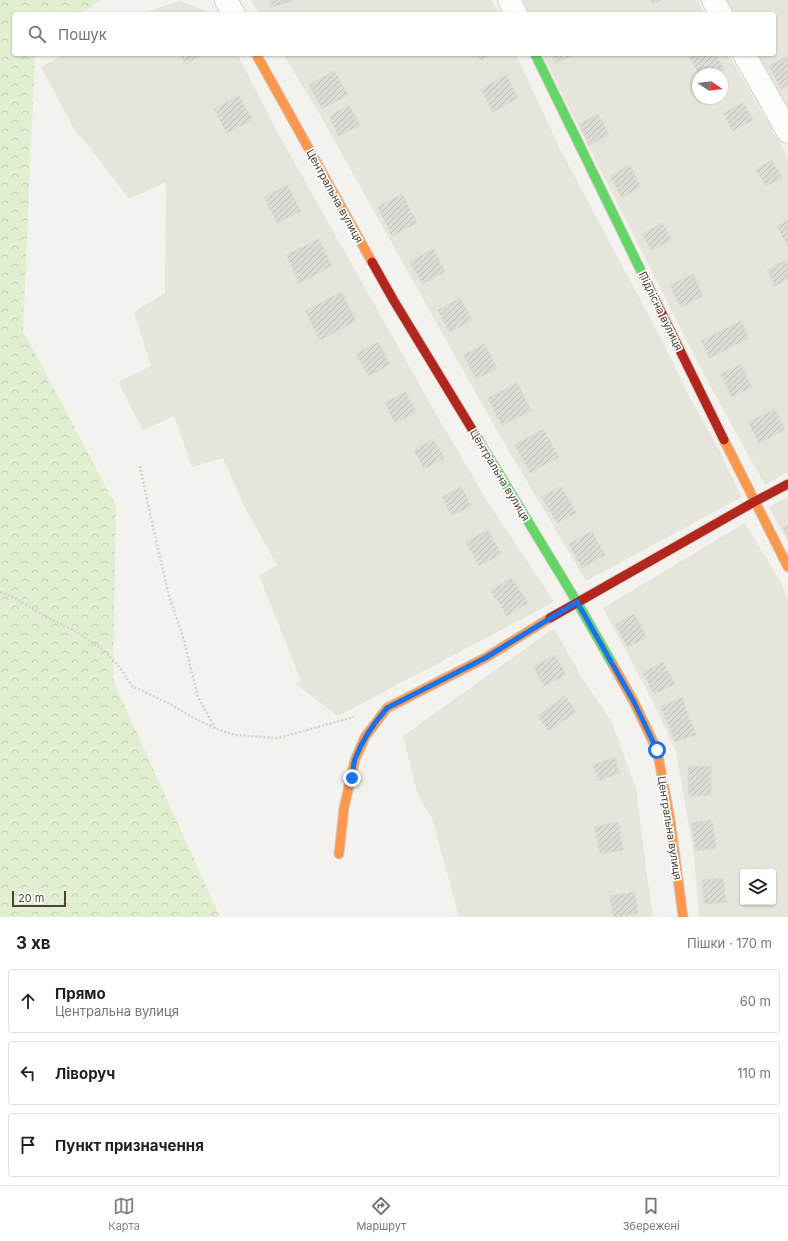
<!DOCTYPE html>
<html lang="uk">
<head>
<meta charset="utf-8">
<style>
  body { margin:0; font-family:Inter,sans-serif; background:#f2f2f2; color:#202124 }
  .controls { position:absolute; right:12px; bottom:12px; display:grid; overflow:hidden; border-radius:4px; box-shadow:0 1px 3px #0004 }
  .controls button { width:36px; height:36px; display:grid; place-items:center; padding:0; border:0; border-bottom:1px solid #e0e0e0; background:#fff; color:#202124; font:20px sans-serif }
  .compass { position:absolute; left:692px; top:68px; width:36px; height:36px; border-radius:50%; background:#fff; box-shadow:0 1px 3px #0004; rotate:103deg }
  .scale { position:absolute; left:12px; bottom:10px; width:54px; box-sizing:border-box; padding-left:4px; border:2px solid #4b4439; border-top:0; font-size:11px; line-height:14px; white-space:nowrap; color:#4b4439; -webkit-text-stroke:3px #fff; paint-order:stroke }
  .stop { position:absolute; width:12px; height:12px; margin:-9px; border:3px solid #1a73e8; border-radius:50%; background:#fff }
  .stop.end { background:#1a73e8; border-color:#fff; box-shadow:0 1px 4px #0008 }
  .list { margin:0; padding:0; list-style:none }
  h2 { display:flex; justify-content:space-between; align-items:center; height:52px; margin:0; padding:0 16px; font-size:17px }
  h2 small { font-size:13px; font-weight:400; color:#757577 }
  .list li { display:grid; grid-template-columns:26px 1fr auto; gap:12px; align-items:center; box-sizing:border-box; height:64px; margin:0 8px 8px; padding:0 8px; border:1px solid #e0e0e0; border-radius:4px }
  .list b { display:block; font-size:15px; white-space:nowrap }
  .list p { margin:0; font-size:13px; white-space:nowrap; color:#757577 }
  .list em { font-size:13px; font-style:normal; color:#757577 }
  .icon { flex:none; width:22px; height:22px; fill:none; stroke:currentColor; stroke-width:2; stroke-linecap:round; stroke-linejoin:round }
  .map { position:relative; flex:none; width:788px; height:917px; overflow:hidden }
  .search { position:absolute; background:#fff; box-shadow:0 1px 3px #0004; left:12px; right:12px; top:12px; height:44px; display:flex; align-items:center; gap:10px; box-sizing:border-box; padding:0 14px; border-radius:4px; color:#757577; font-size:15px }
  .sheet { height:268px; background:#fff }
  nav { display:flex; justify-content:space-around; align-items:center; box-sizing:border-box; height:56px; border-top:1px solid #e0e0e0; background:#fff; font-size:11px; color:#757577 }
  nav a { display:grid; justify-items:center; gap:2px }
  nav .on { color:#868178 }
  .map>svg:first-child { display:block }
  .residential { fill:#e7e4dc; fill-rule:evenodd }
  .forest { fill:url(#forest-crowns) }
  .building { fill:url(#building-hatch); stroke:#dcd9d4 }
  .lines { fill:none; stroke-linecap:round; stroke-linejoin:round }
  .street-casing { stroke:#d2d0cb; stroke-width:24 }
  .fast-casing { stroke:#d3cfc5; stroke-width:11 }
  .slow-casing { stroke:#d3cfc5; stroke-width:11 }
  .jam-casing { stroke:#d3cfc5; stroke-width:11 }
  .path { stroke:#d3d2cc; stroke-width:2.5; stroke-dasharray:2 2; stroke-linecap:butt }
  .street { stroke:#fdfdfc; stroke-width:22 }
  .fast { stroke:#63d668; stroke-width:9 }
  .slow { stroke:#ff974d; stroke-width:9 }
  .jam { stroke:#b3261e; stroke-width:9 }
  .route { stroke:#1a73e8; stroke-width:5 }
  .labels { text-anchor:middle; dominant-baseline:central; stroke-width:3.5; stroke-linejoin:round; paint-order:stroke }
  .street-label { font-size:11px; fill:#4b4439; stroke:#fff }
</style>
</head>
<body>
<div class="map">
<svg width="788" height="917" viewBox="0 0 788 917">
  <defs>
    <pattern id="forest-crowns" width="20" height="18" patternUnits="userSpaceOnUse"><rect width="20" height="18" fill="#e1eecf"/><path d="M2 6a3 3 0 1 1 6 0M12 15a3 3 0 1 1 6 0" fill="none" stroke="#c3cdb2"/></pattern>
    <pattern id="building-hatch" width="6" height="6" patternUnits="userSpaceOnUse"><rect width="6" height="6" fill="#dedbd6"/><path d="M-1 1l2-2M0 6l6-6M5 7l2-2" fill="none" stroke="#c0bdb8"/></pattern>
  </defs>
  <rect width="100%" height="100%" fill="#f4f2ee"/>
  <path class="residential" d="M251,0H492L499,14H260Z
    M515,0H697L705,14H522Z
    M723,0H788V119L752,54H774V14H731Z
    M179,1L216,14H140Z
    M65,54H237L277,131L320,208L435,412L490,506L554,602L338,716L296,684L301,681L259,575L277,565L244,506L223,458L192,467L174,416L143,430L118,382L151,366L134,312L165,293L166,182L129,199L84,140L77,134L41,67Z
    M283,54H516L559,147L667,350L691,400L716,444L742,497L586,581L500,436L320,115Z
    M542,54H728L788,157V472L765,485L700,367ZM698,74H722V98H698Z
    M788,497V542L769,507Z
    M745,523L781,583L788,598V917H699L694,856L676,752L653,702L603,608ZM743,872H773V902H743Z
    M554,628L582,678L612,722L636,789L645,861L653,917H459L432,818L418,795L403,736Z"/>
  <path class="forest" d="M0,0H101L81,14H14V54H35L23,330L116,506L113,680L220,917H0Z"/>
  <path class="building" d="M270,0H293V1L272,7Z
    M651,0H662L653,4Z
    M180,54H204L186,64Z
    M477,54H491L480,60Z
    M551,54H574L556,64Z
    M694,54H715L724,69L715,74H699L689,57Z
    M788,56V85L781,89L769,66Z
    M334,71L348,95L322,109L309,85Z
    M506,75L518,98L493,112L481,89Z
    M239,96L252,120L227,133L214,109Z
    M743,103L753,120L733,131L723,113Z
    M349,105L360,125L339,136L329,116Z
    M598,114L609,135L589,145L579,124Z
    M772,160L782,178L766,186L756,169Z
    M630,165L641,187L622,197L610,176Z
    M287,185L301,211L277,223L264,197Z
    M402,194L417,223L392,236L378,207Z
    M788,220V247L777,226Z
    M662,223L672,239L652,251L642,234Z
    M319,239L332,266L299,283L286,255Z
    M433,249L445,272L423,284L410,262Z
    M785,260L788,266V279L775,286L767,270Z
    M693,274L703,296L681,307L670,285Z
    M342,292L356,321L320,340L305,311Z
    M460,298L472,320L450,332L438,310Z
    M741,321L749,338L709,358L701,341Z
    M378,342L390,364L369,376L356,354Z
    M484,344L497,368L476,379L464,355Z
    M741,364L752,387L732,397L721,374Z
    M517,383L531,411L502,425L488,398Z
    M406,392L416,412L395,423L385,402Z
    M775,409L785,430L759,443L748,422Z
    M543,429L559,457L530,473L515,445Z
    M433,439L444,458L424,469L414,450Z
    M561,486L576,513L557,523L542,497Z
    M461,487L471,506L452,516L442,497Z
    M788,525V536L783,528Z
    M488,530L501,554L479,566L466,542Z
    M592,531L605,555L582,568L569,544Z
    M511,578L528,603L507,616L491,591Z
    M634,614L647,637L628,647L615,625Z
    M555,655L566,675L544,686L533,667Z
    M663,662L675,684L654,694L643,672Z
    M565,696L576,712L549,731L538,716Z
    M682,698L696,735L675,742L661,706Z
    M615,757L620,773L598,781L593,765Z
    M711,766V795L689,796L688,767Z
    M712,820L716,848L696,851L691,823Z
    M618,822L623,850L600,854L594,827Z
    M723,878L726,902L705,904L702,880Z
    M634,892L638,914L613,917L610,896Z"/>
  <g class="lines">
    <defs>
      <path id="street" d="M226,0L234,14
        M509,0L516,14
        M713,0L721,14
        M744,54L788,132"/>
      <path id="fast" d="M535,54L644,277
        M478,439L577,602L613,665"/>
      <path id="slow" d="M256,54L372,262
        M724,440L788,567
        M613,665L634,702L657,750L670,819L683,917
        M339,854L344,808L355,760L365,737L387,708L485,658L550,618"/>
      <path id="jam" d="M372,262L394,301L478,439
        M644,277L724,440
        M550,618L754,502L788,484"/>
    </defs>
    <use href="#street" class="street-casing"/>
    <use href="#fast" class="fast-casing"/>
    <use href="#slow" class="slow-casing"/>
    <use href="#jam" class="jam-casing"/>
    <path class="path" d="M140,466L150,514L169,596L183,637L198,697L215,728
      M0,592L15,598L48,618L75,631L103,650L118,665L132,686L170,704L194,718L216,729L235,735L278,738L354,717"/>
    <use href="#street" class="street"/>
    <use href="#fast" class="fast"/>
    <use href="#slow" class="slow"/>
    <use href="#jam" class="jam"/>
  </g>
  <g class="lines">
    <path class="route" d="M352,778C353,772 353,765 355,759C362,740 374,723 387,708L485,658L577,602L634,702L657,750"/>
  </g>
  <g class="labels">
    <g class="street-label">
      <text transform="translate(335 196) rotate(61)">Центральна вулиця</text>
      <text transform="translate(661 311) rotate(64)">Підлісна вулиця</text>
      <text transform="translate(500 475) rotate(59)">Центральна вулиця</text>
      <text transform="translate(670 828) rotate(81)">Центральна вулиця</text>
    </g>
  </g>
</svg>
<div class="controls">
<button><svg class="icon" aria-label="layers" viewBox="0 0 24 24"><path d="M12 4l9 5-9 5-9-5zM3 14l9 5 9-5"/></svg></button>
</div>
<svg class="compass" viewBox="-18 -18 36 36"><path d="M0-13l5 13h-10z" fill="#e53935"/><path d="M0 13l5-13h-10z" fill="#757577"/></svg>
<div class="scale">20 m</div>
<div class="stop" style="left:657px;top:750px"></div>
<div class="stop end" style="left:352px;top:778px"></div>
<div class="search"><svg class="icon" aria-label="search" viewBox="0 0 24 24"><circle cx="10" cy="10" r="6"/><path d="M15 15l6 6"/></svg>Пошук</div>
</div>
<section class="sheet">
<h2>3 хв<small>Пішки · 170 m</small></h2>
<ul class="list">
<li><svg class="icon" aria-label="ahead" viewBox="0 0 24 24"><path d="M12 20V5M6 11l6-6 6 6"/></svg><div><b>Прямо</b><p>Центральна вулиця</p></div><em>60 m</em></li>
<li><svg class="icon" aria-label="left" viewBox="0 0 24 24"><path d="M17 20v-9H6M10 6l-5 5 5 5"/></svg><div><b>Ліворуч</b></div><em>110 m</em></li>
<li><svg class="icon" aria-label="arrive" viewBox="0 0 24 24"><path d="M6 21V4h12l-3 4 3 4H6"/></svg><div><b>Пункт призначення</b></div></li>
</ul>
</section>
<nav>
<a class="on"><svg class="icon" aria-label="map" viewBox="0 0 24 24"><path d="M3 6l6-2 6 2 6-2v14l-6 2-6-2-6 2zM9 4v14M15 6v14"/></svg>Карта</a>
<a><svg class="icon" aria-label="directions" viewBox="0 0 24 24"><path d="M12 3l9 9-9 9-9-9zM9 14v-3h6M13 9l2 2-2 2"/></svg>Маршрут</a>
<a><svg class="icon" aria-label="saved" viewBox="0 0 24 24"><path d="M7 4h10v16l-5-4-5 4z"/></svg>Збережені</a>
</nav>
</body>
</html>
